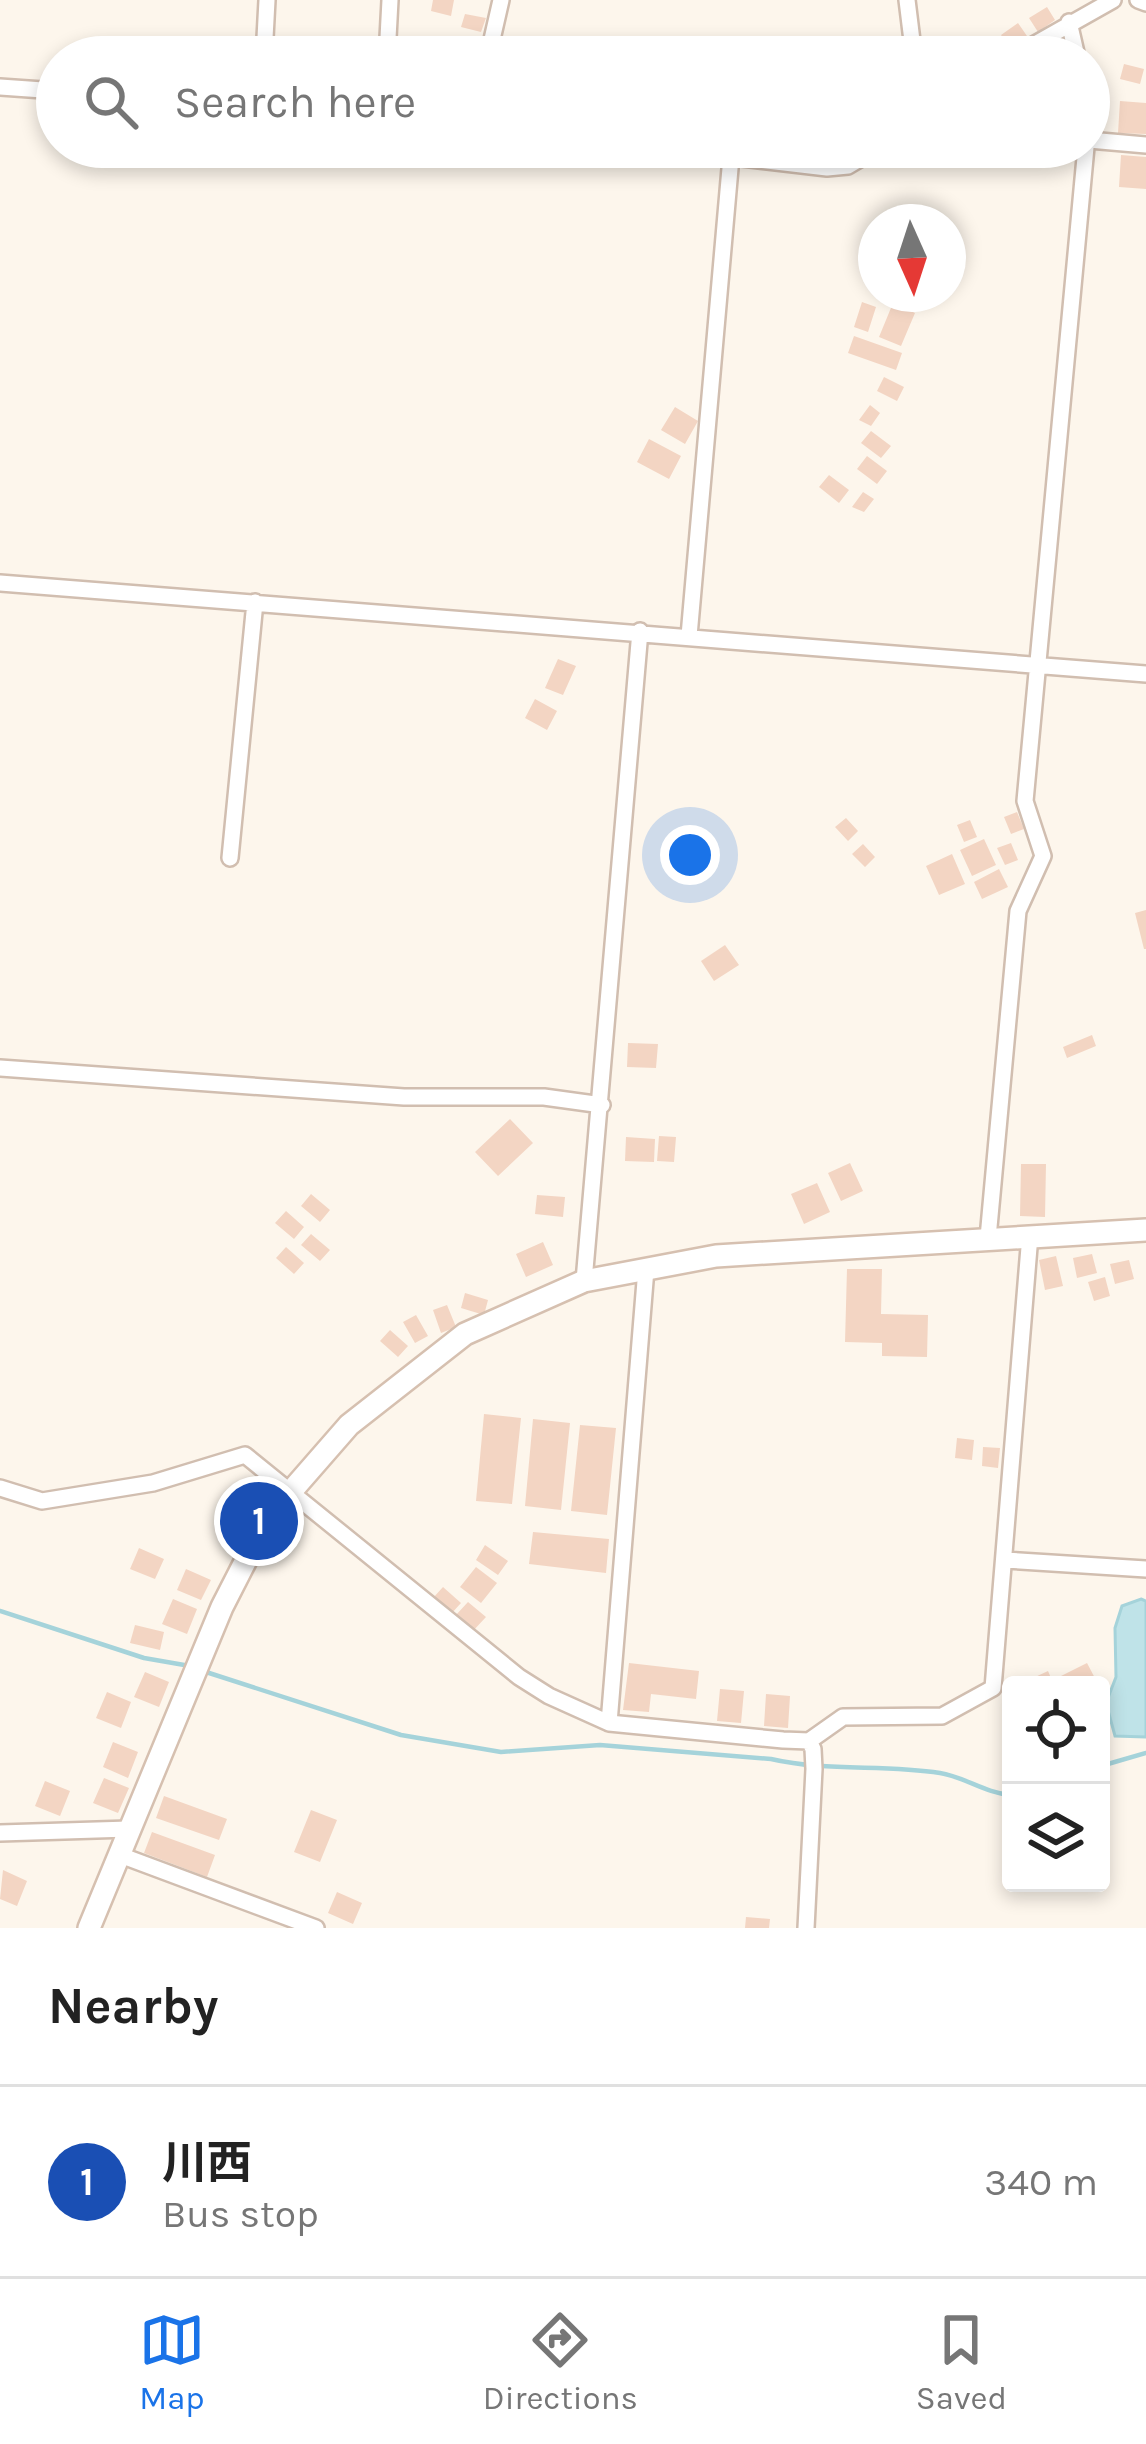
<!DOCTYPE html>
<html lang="en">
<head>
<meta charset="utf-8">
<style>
  body { margin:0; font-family:Karla,"Noto Sans JP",sans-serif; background:#f6f6f6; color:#222 }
  .controls { position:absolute; right:36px; bottom:36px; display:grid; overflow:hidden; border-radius:12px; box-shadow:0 6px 18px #0003 }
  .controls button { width:108px; height:108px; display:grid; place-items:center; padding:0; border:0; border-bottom:3px solid #e0e0e0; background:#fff; color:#222; font:60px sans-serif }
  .compass { position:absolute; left:858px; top:204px; width:108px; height:108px; border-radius:50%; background:#fff; box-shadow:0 6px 18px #0003; rotate:177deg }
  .you { position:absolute; left:690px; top:855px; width:42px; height:42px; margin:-30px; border:9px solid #fff; border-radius:50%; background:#1a73e8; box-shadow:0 0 0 18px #1a73e833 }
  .badge { display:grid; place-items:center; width:78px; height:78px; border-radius:50%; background:#1a73e8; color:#fff; font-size:39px; font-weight:700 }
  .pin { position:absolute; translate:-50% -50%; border:6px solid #fff; box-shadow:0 3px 12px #0006 }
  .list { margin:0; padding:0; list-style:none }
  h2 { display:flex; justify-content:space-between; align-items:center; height:156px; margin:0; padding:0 48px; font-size:51px }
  h2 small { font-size:39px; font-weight:400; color:#767676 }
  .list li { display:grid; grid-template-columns:78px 1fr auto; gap:36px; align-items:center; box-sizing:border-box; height:192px; padding:0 48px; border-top:3px solid #e0e0e0 }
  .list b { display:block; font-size:45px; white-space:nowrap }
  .list p { margin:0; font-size:39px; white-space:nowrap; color:#767676 }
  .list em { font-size:39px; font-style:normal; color:#767676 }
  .icon { flex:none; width:66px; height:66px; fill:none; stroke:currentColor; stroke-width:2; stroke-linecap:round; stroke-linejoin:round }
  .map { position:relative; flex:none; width:1146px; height:1928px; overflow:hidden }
  .search { position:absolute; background:#fff; box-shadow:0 6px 18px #0003; left:36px; right:36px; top:36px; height:132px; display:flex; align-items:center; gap:30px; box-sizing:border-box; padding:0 42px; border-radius:66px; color:#767676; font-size:45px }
  .sheet { height:348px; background:#fff }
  nav { display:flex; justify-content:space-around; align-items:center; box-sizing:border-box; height:168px; border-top:3px solid #e0e0e0; background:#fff; font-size:33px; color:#767676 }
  nav a { display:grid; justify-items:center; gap:6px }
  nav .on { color:#1a73e8 }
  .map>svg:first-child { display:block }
  .water { fill:#bfe3e8; stroke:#a5d3da; stroke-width:3 }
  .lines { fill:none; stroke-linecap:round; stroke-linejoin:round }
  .stream { stroke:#a5d3da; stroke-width:4.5 }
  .building { fill:#f3d5c3 }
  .street-casing { stroke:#d1beb0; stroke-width:20 }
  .secondary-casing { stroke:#d6c0b0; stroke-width:26 }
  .street { stroke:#fff; stroke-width:15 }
  .secondary { stroke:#fff; stroke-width:21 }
</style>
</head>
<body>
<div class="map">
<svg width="1146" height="1928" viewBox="0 0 1146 1928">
  <rect width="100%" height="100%" fill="#fdf6ec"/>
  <path class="water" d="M1141,1599L1146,1601V1737L1115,1736L1106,1703L1116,1677L1115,1628L1122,1606Z"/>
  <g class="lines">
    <path class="stream" d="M0,1611L144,1658L190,1666
      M206,1672L401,1735L501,1752L600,1745L771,1759C827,1772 884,1764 940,1773C965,1777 985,1793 1011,1795
      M1101,1766L1146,1753"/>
  </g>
  <path class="building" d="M433,0H454L451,16L431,11Z
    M1047,7L1055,20L1038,32L1029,18Z
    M465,14L486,18L481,32L461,27Z
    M1018,23L1027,36L1009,47L1001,35Z
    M410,49L481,54V57H410Z
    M1124,64L1144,69L1140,84L1120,79Z
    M1120,101L1146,103V134L1118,133Z
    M1121,155L1146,157V189L1119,187Z
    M862,302L876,307L868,332L854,327Z
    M893,303L915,313L901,346L879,337Z
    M854,336L902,353L896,370L848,353Z
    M884,377L904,387L897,401L877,391Z
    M870,405L880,413L871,426L859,420Z
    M675,407L698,421L685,444L661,430Z
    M871,431L891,446L881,458L861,443Z
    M649,439L681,456L669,479L637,462Z
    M867,456L887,471L877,484L857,469Z
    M829,475L849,490L839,503L819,487Z
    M863,492L874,499L864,512L852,507Z
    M558,659L576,666L563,695L545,688Z
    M535,699L557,711L547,730L525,718Z
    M1017,812L1024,829L1011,834L1004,817Z
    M846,818L858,831L848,841L835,827Z
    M970,820L977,837L964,842L957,825Z
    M984,839L996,865L972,876L960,850Z
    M1011,843L1018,860L1005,865L997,848Z
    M863,844L875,857L865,867L852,854Z
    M952,854L965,884L939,895L926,866Z
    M999,869L1008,887L982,899L974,882Z
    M1146,910V949H1144L1135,913Z
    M725,945L739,965L714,981L701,961Z
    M1092,1035L1096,1046L1067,1058L1063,1047Z
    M628,1043L658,1044L656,1068L627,1067Z
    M510,1119L533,1143L498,1176L475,1152Z
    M659,1136L676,1137L674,1162L657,1161Z
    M626,1137L655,1139L654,1162L625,1161Z
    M850,1163L863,1191L841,1201L828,1173Z
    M1021,1164H1046L1045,1217L1020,1216Z
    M817,1183L830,1212L804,1224L791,1194Z
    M311,1194L330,1210L320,1222L301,1206Z
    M537,1195L565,1197L563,1217L535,1214Z
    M286,1211L304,1227L294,1239L275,1223Z
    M311,1234L330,1250L320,1261L301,1245Z
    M543,1242L553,1265L526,1277L516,1254Z
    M286,1247L304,1263L294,1274L276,1258Z
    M1092,1254L1097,1273L1077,1278L1073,1258Z
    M1056,1256L1063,1286L1045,1290L1039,1260Z
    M1129,1260L1134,1279L1115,1284L1110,1264Z
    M847,1269H882L881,1314L928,1315L927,1357L882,1356V1343L845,1342Z
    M1105,1277L1110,1296L1094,1301L1088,1282Z
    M465,1293L488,1300L484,1315L461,1308Z
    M447,1305L456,1327L441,1333L433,1310Z
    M416,1315L428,1336L415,1343L403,1322Z
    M390,1330L408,1346L398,1357L380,1341Z
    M484,1414L521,1418L512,1504L476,1501Z
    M533,1419L570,1423L561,1510L525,1506Z
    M580,1425L616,1428L607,1515L571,1511Z
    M957,1438L974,1440L972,1460L955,1458Z
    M983,1447L1000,1448L998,1468L982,1466Z
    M533,1532L609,1539L606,1573L529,1564Z
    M485,1545L508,1561L498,1575L476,1560Z
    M139,1548L164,1559L155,1579L130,1569Z
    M476,1567L497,1583L481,1603L460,1587Z
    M186,1569L211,1580L201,1600L177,1590Z
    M443,1587L461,1603L451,1614L433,1598Z
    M173,1599L197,1609L187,1634L162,1624Z
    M468,1602L486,1617L472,1632L455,1616Z
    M135,1625L164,1632L160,1650L130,1643Z
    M629,1663L699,1671L696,1699L651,1694L649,1712L623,1710Z
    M1087,1663L1097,1682L1063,1685L1059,1677Z
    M1048,1671L1054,1685H1018Z
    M145,1672L169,1682L159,1707L134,1697Z
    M720,1689L744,1691L741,1723L717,1721Z
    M107,1692L131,1702L121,1728L96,1718Z
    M766,1694L790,1696L788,1728L764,1726Z
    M113,1742L138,1752L128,1778L103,1767Z
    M104,1778L129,1788L118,1813L93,1803Z
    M45,1781L70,1791L60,1816L35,1806Z
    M164,1796L227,1819L219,1840L156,1818Z
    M311,1810L337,1820L320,1862L294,1852Z
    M152,1832L215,1855L207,1877L144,1853Z
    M3,1870L27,1881L17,1906L0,1899Z
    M337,1892L362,1903L353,1924L328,1913Z
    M746,1917L770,1919L769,1928H745Z"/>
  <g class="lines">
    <defs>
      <path id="street" d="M907,0L914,57
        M1138,0L1146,3
        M1069,22L1077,57
        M264,57L267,0
        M387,57L390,0
        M488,57L501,0
        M1012,57L1113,0
        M0,87L57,91
        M1089,140L1146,145
        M646,147L827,168L848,166L880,147
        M0,583L1146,674
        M689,636L731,157
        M230,858L255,602
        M0,1068L404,1097H544L602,1105
        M988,1238L1018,911L1043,856L1025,801L1086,147
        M584,1281L640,631
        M0,1488L42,1501L153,1483L245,1455L519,1677L549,1696L609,1723L783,1740L809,1741L843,1717L942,1716L993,1688L1030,1235
        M1005,1560L1146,1569
        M609,1723L646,1269
        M0,1833L129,1829
        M120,1855L316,1928
        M806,1928L814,1769L813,1749L809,1741"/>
      <path id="secondary" d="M89,1928L222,1607L267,1519L349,1425L465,1334L584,1281L716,1256L1146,1230"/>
    </defs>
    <use href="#street" class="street-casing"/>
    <use href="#secondary" class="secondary-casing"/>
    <use href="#street" class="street"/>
    <use href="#secondary" class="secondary"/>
  </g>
</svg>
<div class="controls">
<button><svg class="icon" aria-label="locate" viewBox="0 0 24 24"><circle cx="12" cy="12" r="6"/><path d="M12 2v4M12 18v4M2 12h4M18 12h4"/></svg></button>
<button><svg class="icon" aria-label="layers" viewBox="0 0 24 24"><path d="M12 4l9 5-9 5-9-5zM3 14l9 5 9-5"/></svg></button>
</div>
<svg class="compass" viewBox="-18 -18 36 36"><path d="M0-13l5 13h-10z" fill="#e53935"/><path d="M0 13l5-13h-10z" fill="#767676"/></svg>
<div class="you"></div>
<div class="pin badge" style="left:259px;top:1521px;background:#1a4fb4">1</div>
<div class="search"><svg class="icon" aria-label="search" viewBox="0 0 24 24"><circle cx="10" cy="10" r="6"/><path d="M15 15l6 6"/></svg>Search here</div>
</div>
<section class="sheet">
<h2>Nearby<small></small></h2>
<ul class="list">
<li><span class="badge" style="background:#1a4fb4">1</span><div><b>川西</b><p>Bus stop</p></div><em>340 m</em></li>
</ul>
</section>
<nav>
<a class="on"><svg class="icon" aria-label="map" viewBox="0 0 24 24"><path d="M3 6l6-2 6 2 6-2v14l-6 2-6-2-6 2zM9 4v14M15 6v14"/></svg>Map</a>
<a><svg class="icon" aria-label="directions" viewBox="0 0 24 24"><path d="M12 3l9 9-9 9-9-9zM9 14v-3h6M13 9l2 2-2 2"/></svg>Directions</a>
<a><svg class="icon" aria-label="saved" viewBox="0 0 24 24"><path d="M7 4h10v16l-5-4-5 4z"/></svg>Saved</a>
</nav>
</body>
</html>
